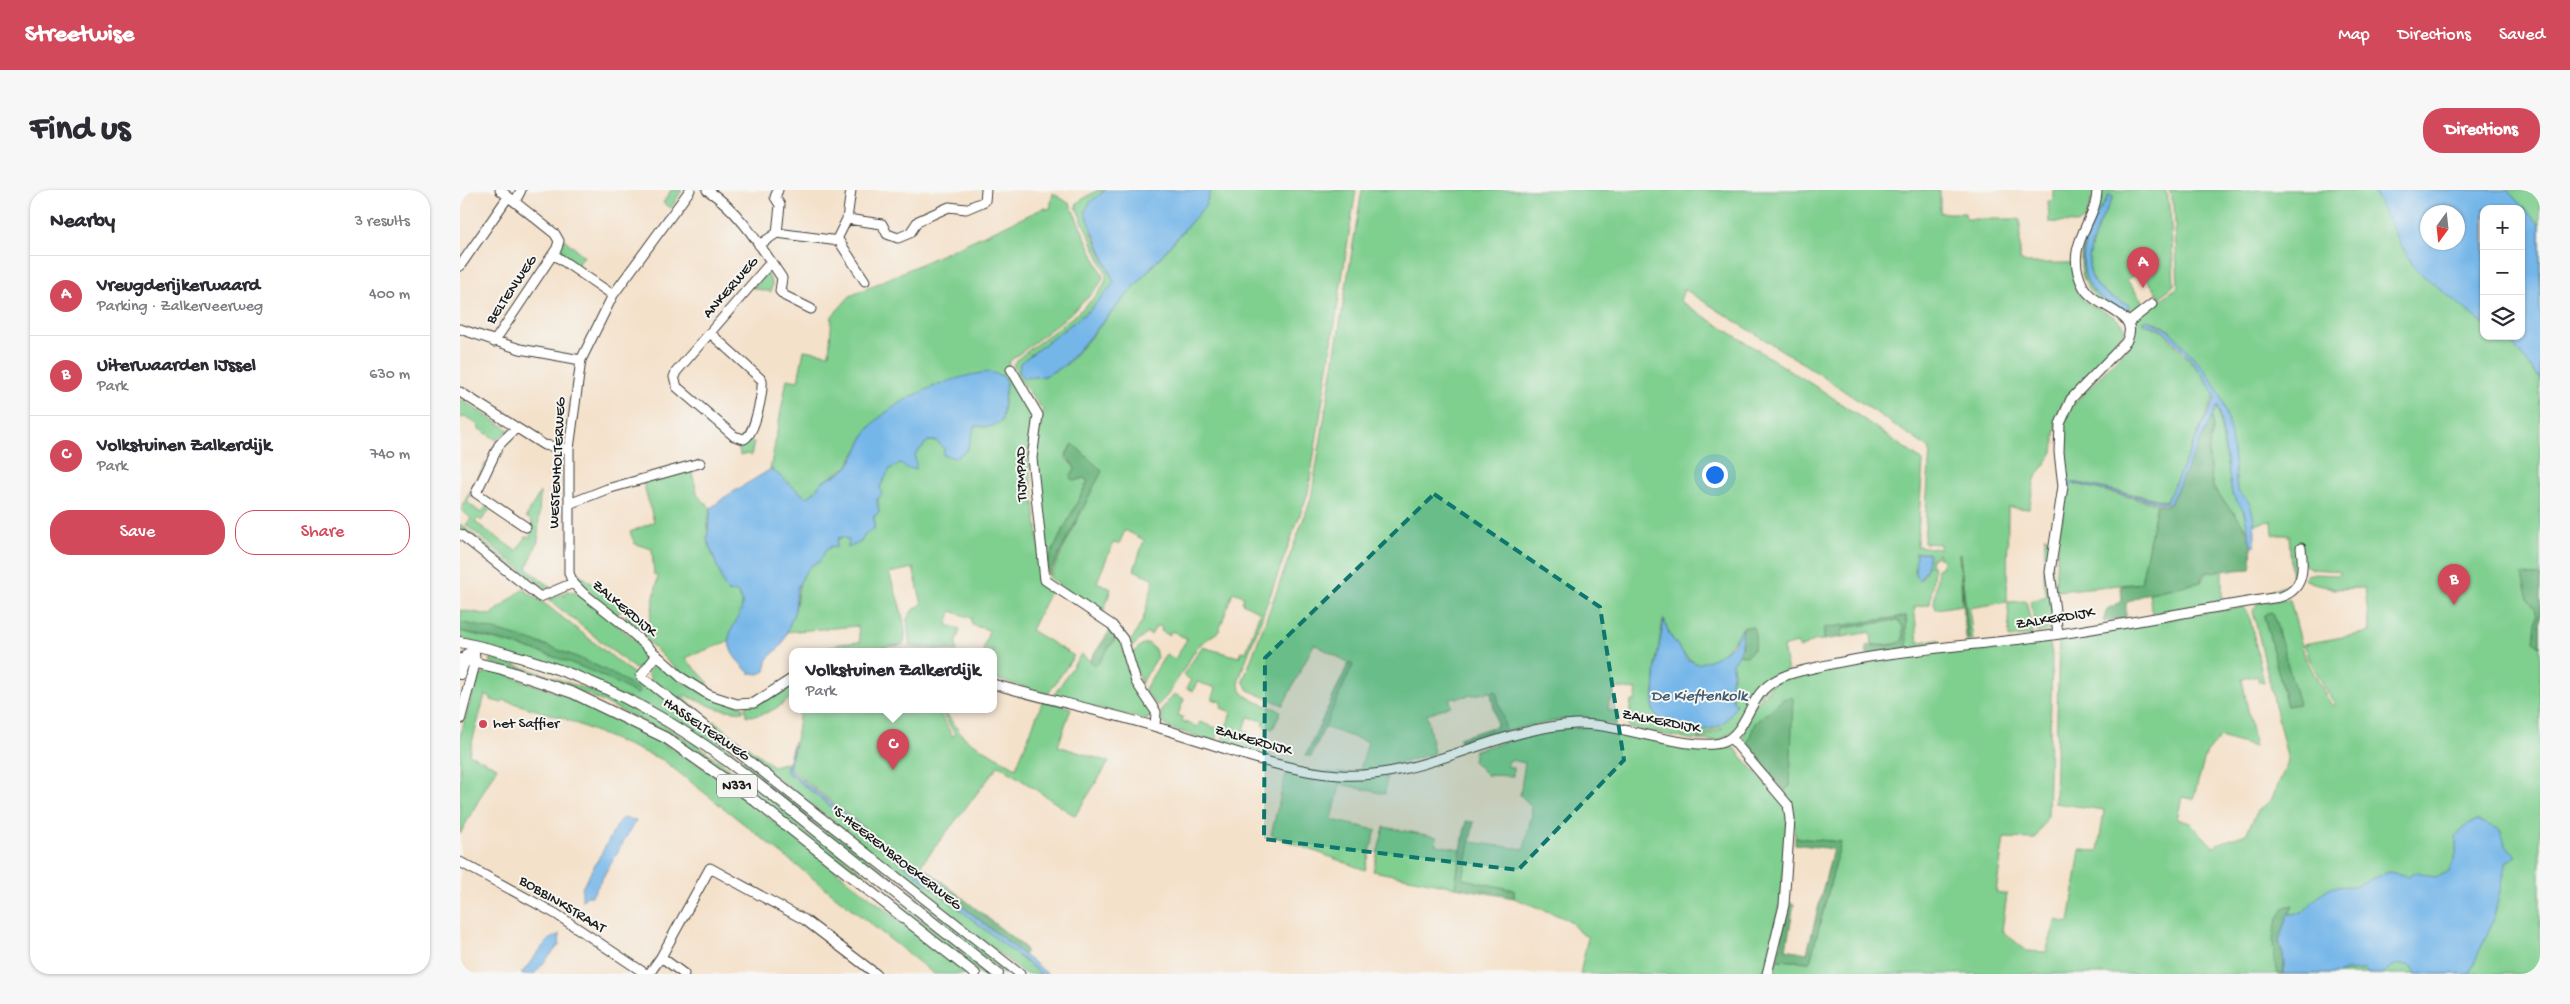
<!DOCTYPE html>
<html lang="en">
<head>
<meta charset="utf-8">
<style>
  body { margin:0; font-family:"Gochi Hand",sans-serif; background:#f7f7f7; color:#2b2b33 }
  .controls { position:absolute; right:15px; top:15px; display:grid; overflow:hidden; border-radius:10px; box-shadow:0 1px 4px #0004 }
  .controls button { width:45px; height:45px; display:grid; place-items:center; padding:0; border:0; border-bottom:1px solid #e1e1e2; background:#fff; color:#2b2b33; font:25px sans-serif }
  .compass { position:absolute; left:1960px; top:15px; width:45px; height:45px; border-radius:50%; background:#fff; box-shadow:0 1px 4px #0004; rotate:195deg }
  .you { position:absolute; left:1254px; top:284px; width:18px; height:18px; margin:-12px; border:4px solid #fff; border-radius:50%; background:#1a73e8; box-shadow:0 0 0 8px #1a73e833 }
  .badge { display:grid; place-items:center; width:32px; height:32px; border-radius:50%; background:#d1495b; color:#fff; font-size:16px; font-weight:700 }
  .pin { position:absolute; translate:-50% -41px; filter:drop-shadow(0 1px 2px #0008) }
  .pin::after { content:''; position:absolute; top:26px; width:18px; height:15px; background:inherit; clip-path:polygon(0 0,100% 0,50% 100%) }
  .popup { position:absolute; left:329px; top:458px; width:208px; height:65px; box-sizing:border-box; display:grid; place-content:center; border-radius:10px; background:#fff; filter:drop-shadow(0 1px 4px #0005); font-size:16px; white-space:nowrap; color:#7c7c81 }
  .popup b { font-size:19px; color:#2b2b33 }
  .popup::after { content:''; position:absolute; left:50%; top:100%; margin-left:-10px; border:10px solid transparent; border-top-color:#fff }
  .list { margin:0; padding:0; list-style:none }
  h2 { display:flex; justify-content:space-between; align-items:center; height:65px; margin:0; padding:0 20px; font-size:21px }
  h2 small { font-size:16px; font-weight:400; color:#7c7c81 }
  .list li { display:grid; grid-template-columns:32px 1fr auto; gap:15px; align-items:center; box-sizing:border-box; height:80px; padding:0 20px; border-top:1px solid #e1e1e2 }
  .list b { display:block; font-size:19px; white-space:nowrap }
  .list p { margin:0; font-size:16px; white-space:nowrap; color:#7c7c81 }
  .list em { font-size:16px; font-style:normal; color:#7c7c81 }
  .actions { display:flex; gap:10px; padding:15px 20px }
  .actions a { flex:1; padding:11px 0; border:1px solid #d1495b; border-radius:20px; text-align:center; font-size:18px; color:#d1495b }
  .actions .main { background:#d1495b; color:#fff }
  .icon { flex:none; width:28px; height:28px; fill:none; stroke:currentColor; stroke-width:2; stroke-linecap:round; stroke-linejoin:round }
  .map { position:relative; flex:none; width:2080px; height:784px; overflow:hidden; border-radius:20px }
  header { display:flex; align-items:center; gap:30px; box-sizing:border-box; height:70px; padding:0 25px; background:#d1495b; color:#fff }
  header strong { font-size:24px }
  nav { display:flex; gap:28px; margin-inline-start:auto; font-size:18px }
  .intro { display:flex; align-items:center; justify-content:space-between; box-sizing:border-box; height:120px; padding:0 30px }
  h1 { margin:0; font-size:35px }
  .button { padding:12px 22px; border-radius:20px; background:#d1495b; color:#fff; font-size:18px; font-weight:700 }
  main { display:flex; gap:30px; padding:0 30px }
  aside { flex:1; background:#fff; border-radius:20px; box-shadow:0 1px 4px #0004 }
  .map>svg:first-child { display:block }
  .green { fill:#7fcf8f; stroke:#4e7656; fill-rule:evenodd }
  .forest { fill:#67b27a; stroke:#42674b }
  .water { fill:#74b6e9; stroke:#486982; fill-rule:evenodd }
  .lines { fill:none; stroke-linecap:round; stroke-linejoin:round }
  .minor-casing { stroke:#3c3a36; stroke-width:11 }
  .major-casing { stroke:#3c3a36; stroke-width:12 }
  .minor { stroke:#fff; stroke-width:9 }
  .major { stroke:#fff; stroke-width:10 }
  .marked { fill:#0f766e; fill-opacity:0.2; stroke:#0f766e; stroke-width:4; stroke-dasharray:10 6; stroke-linejoin:round }
  .poi-dot { fill:#d1495b; stroke:#f6f6f2; stroke-width:2 }
  .labels { text-anchor:middle; dominant-baseline:central; stroke-width:4; stroke-linejoin:round; paint-order:stroke }
  .shield { fill:#f6f6f2; stroke:#5d5d5c; stroke-width:1 }
  .shield-label { font-size:14px; font-weight:bold; fill:#1c1c1c }
  .street-label { font-size:15px; fill:#1c1c1c; stroke:#f6f6f2 }
  .poi-label { font-size:15px; fill:#1c1c1c; stroke:#f6f6f2; text-anchor:start }
  .water-label { font-size:16px; font-style:italic; fill:#3f5a6e; stroke:#f6f6f2 }
</style>
</head>
<body>
<header>
<strong>Streetwise</strong>
<nav><a>Map</a><a>Directions</a><a>Saved</a></nav>
</header>
<div class="intro"><h1>Find us</h1><a class="button">Directions</a></div>
<main>
<aside>
<h2>Nearby<small>3 results</small></h2>
<ul class="list">
<li><span class="badge">A</span><div><b>Vreugderijkerwaard</b><p>Parking · Zalkerveerweg</p></div><em>400 m</em></li>
<li><span class="badge">B</span><div><b>Uiterwaarden IJssel</b><p>Park</p></div><em>630 m</em></li>
<li><span class="badge">C</span><div><b>Volkstuinen Zalkerdijk</b><p>Park</p></div><em>740 m</em></li>
</ul>
<div class="actions"><a class="main">Save</a><a>Share</a></div>
</aside>
<div class="map">
<svg width="2080" height="784" viewBox="0 0 2080 784">
  <rect width="100%" height="100%" fill="#f6f6f2"/>
  <filter id="ink" filterUnits="userSpaceOnUse"><feTurbulence type="fractalNoise" baseFrequency=".02" numOctaves="2"/><feDisplacementMap in="SourceGraphic" scale="10" xChannelSelector="R" yChannelSelector="G"/><feConvolveMatrix kernelMatrix="1 2 1 2 8 2 1 2 1" color-interpolation-filters="sRGB"/></filter>
  <filter id="wash" filterUnits="userSpaceOnUse"><feTurbulence type="fractalNoise" baseFrequency=".0096" numOctaves="4" result="noise"/><feDisplacementMap in="SourceGraphic" scale="20" xChannelSelector="R" yChannelSelector="G"/><feGaussianBlur stdDeviation="1.12" result="paint"/><feColorMatrix in="noise" values="0 0 0 0 0 0 0 0 0 0 0 0 0 0 0 0 0 1.4 0 .05"/><feComposite in="paint" operator="in"/></filter>
  <g filter="url(#wash)">
    <rect width="100%" height="100%" fill="#f4e1ca"/>
    <path class="green" d="M211,0H222L211,18L203,13Z
      M638,0H646L641,3L631,40L654,93L631,119L560,173L563,188L585,186L607,174L745,16L751,0H896L848,303L779,489C776,510 806,514 821,521L813,539L803,536L804,531L788,527L784,540L789,543L788,548L805,553L798,565L761,554L771,522L761,518L762,512L752,509L756,498L737,492L733,501L726,498L731,490L723,485L742,457L779,467L781,461L786,462L800,422L782,413L784,406L773,402L759,441L738,456L707,506L697,516L685,501L686,497L706,464L715,469L727,449L712,441L709,445L701,441L702,438L697,435L691,445L687,443L670,459L668,456L683,430L694,389L674,380L684,350L665,340L659,354L653,353L637,392L651,399L643,424L589,388L641,281L613,254L607,262L606,268L615,278L614,283L619,290L623,287L628,291L586,374L575,269L583,220L560,190L553,174C570,154 652,108 646,83L616,17L618,12Z
      M902,0H1480V23H1505L1506,29H1560V70L1566,73H1612C1613,82 1614,93 1617,101C1626,121 1662,121 1665,142L1604,210L1597,226L1593,262L1575,289L1569,319L1548,317L1547,412L1509,418L1513,451L1506,452L1509,448L1500,364L1502,415L1476,419L1474,414L1478,378H1482L1483,369L1478,368L1479,364H1477L1476,367L1471,369L1470,376H1473L1474,380L1470,414L1454,417L1458,452L1479,450L1480,454L1447,459L1446,426L1364,438V450L1354,451L1340,458L1337,453L1323,457L1328,482L1321,485L1276,539L1259,551L1237,550L1262,539V537L1234,550L1168,537L1171,511H1175L1177,500L1154,498L1152,510H1149L1148,520L1157,522L1156,535L1125,528L1100,530L1046,541L1036,501L990,509L991,516L967,524L974,563L928,577L899,583L908,552L864,537L893,475L854,454L823,515L788,500L783,491L851,309ZM1224,99L1347,176L1470,259L1464,353L1480,354V359L1457,356L1463,271L1369,205L1220,111ZM1456,363L1469,364L1465,384L1459,391L1455,384ZM1205,430C1205,442 1226,471 1238,474C1260,473 1274,451 1283,437L1294,438L1286,466L1279,464L1272,471L1274,483L1270,494L1274,513L1253,538C1235,542 1202,539 1193,521L1196,473L1203,431Z
      M1593,0H1635L1625,29L1618,33L1589,32L1588,11H1593Z
      M1641,0H1705L1710,15L1714,95L1700,107L1681,81L1667,90L1686,116L1669,128C1659,122 1644,116 1636,108C1605,77 1629,35 1641,0ZM1649,5L1653,7C1640,33 1613,76 1642,100C1649,107 1660,111 1669,115L1634,102C1607,65 1634,38 1649,5Z
      M1709,0H2080V784H1314L1317,770L1350,772L1381,652L1335,648L1333,616L1324,601L1330,596L1295,533L1286,557L1282,552C1286,533 1295,506 1311,495C1326,485 1345,483 1362,479C1436,463 1512,457 1586,449L1590,454L1592,465L1588,626L1575,649L1544,648L1536,702L1547,704L1542,741L1567,761L1586,762L1596,730L1609,733L1620,660L1638,661L1644,620L1595,613L1599,446L1783,417L1789,424L1804,493L1799,492L1797,485L1782,489L1795,557L1760,547L1746,564L1733,609L1722,607L1717,629L1730,633L1755,658L1757,654L1786,644L1797,622L1812,609L1828,571L1793,421L1798,412L1827,409L1830,410L1845,467L1872,516L1875,515L1850,471L1844,454L1910,442L1905,398L1873,399C1866,394 1855,395 1846,390L1845,386L1850,384L1880,385L1879,381L1852,379L1841,373C1835,399 1829,402 1803,406C1808,400 1824,398 1832,392L1829,345H1813L1812,331L1793,334L1788,311L1780,305L1777,299C1773,265 1771,227 1756,197L1708,139L1698,133L1683,130V133L1703,141L1741,183L1755,205L1707,311L1608,291L1601,247L1608,220L1667,158L1674,142L1675,128L1718,97L1714,15ZM2024,19H2061V146H2024ZM1968,22H1998V52H1968ZM1813,423L1815,435L1838,514L1827,516L1804,426Z
      M593,3L610,14L643,86C643,103 567,157 550,171L548,176L575,223L568,265L584,393L591,400L571,440L614,466L588,504L533,488V461H523L529,440L512,435L511,428L491,421L487,435L500,439L496,453L497,461L450,457L447,429L452,421L462,414L453,378L429,383C434,399 452,443 442,455L394,461H358L379,454L400,452L398,436L325,442C328,435 333,427 335,419C340,401 336,379 359,372L366,359L372,356L376,358L378,349L383,347L389,351L388,357L414,339V326L419,322C415,307 421,281 438,274C443,272 449,272 454,271L455,265L468,251H477L484,259L512,240L515,236L525,237L542,231L546,192L459,204L428,221L411,236L387,277L364,291L352,305L346,307L310,280L327,189L338,191L344,160L369,164L372,126L390,106L584,18L590,19Z
      M104,49L124,66L116,76L100,64L99,57Z
      M307,82L312,94L311,102L293,98Z
      M0,209L49,240L37,250L19,239L18,235L6,227L0,228Z
      M1757,215L1772,304L1782,316L1789,342L1754,299C1751,291 1748,266 1749,258C1751,247 1756,237 1751,226Z
      M291,251L294,252L291,266L288,264L280,265L278,254Z
      M26,273L7,312L21,323L28,315L31,318L21,331L18,328L15,332L56,361L67,346L70,348L72,331L66,327L80,302L78,351L67,378L91,398L87,400L6,335L11,328L2,321L3,314Z
      M231,279L238,306L251,318C242,348 252,371 271,394C276,401 281,405 282,414C283,427 271,438 269,451L225,468L249,493L240,497L210,474L184,447L189,435L198,386L194,385L192,359L175,354L170,342L194,332L183,292Z
      M1612,293L1697,314L1681,393L1596,401C1594,381 1602,304 1612,293Z
      M0,334L68,388L66,392L0,338Z
      M1585,347L1591,349L1594,439L1577,443L1570,411L1587,406L1584,392Z
      M113,379L164,418L157,425L122,396L112,382Z
      M1762,380V410L1692,424L1689,403L1741,392L1746,382Z
      M63,399L89,417L555,784H544L295,587L191,517L0,448V441C59,455 124,472 176,503L143,479L85,455L0,432V420L31,425Z
      M107,401L120,404L187,460L188,467L180,479H175L88,409L103,403L105,407V402Z
      M1566,411L1573,443L1571,445L1549,448L1548,412Z
      M168,421L186,435L182,442H177L164,431Z
      M1438,430C1444,435 1447,447 1440,453L1419,456L1412,454L1411,442L1382,447L1383,438Z
      M657,446L661,452L669,485L692,520V526L686,530L596,508L594,505L621,464L635,475Z
      M688,453L695,459L697,468L681,494L671,465L681,455Z
      M31,468L87,485L173,516L238,556L279,585L531,784H521L279,593L232,559L185,532L124,503L30,472Z
      M193,475L203,476L223,493L283,517V522L258,519L224,505L223,507L250,529L242,530L191,490L188,483Z
      M30,482C41,481 55,488 66,492C134,513 195,546 254,585L508,784H474L203,570L103,528L43,510L42,513L31,510V507L25,505L9,564L37,577L0,644V546L16,492L21,485Z
      M333,492V506C318,518 306,526 287,526L285,517Z
      M714,504L724,509L718,525L723,527L722,531L737,537L740,532L759,539L756,552L709,538L702,532L701,520Z
      M583,510L611,518L598,556L649,572L615,626L539,575L457,680L329,578L336,551L340,519H477L493,547L495,544L482,523L484,521L502,545L509,551L556,578Z
      M254,531L313,576L324,573L327,574L326,581L581,784H565L255,539Z
      M1138,536L1233,556L1274,558L1324,614L1328,626L1321,711L1305,781H1302V784H1120L1128,747L1120,743L1109,730L1054,708V700L1003,689L1010,652L1064,659L1072,624L1071,616L1060,605L1065,573L1051,570L1048,572V577L1053,578V586L1027,585L1013,571L1015,560L1090,540Z
      M827,579L927,586L925,604L880,594L872,630L916,640L905,680L811,645Z
      M924,637L977,647L976,655L1001,659L995,697L913,681Z"/>
    <path class="forest" d="M1751,226C1756,237 1751,247 1749,258C1748,266 1751,292 1754,299C1775,327 1798,339 1790,379L1746,382L1742,386L1741,392L1685,404L1666,413V427L1643,432L1647,419L1662,411L1661,396L1681,393L1697,314L1706,316L1710,314Z
      M613,254L642,281L588,386L586,374L628,291L623,288L615,291L610,288L615,278L606,265Z
      M1499,364L1509,448L1506,449Z
      M2062,385L2080,386V456L2074,451L2077,425L2075,418L2068,409Z
      M1810,422L1813,423L1839,514L1827,516L1804,426Z
      M1446,426L1447,459L1407,465L1406,456C1418,453 1432,459 1443,450V437L1438,430L1383,438L1382,447L1364,450V438Z
      M0,432C61,445 125,465 177,498L180,503L176,504C125,473 58,454 0,441Z
      M1283,437H1293C1297,448 1297,460 1286,466L1279,464L1281,458Z
      M651,439L657,446L638,474L635,475L630,470Z
      M889,472L893,475L851,567L846,565Z
      M1036,501L1046,541L1001,554L999,548L1037,536L1031,503Z
      M1329,507L1333,508L1330,596L1324,601L1286,557L1295,533L1323,509Z
      M1006,631L1014,632L1003,689L1054,700V708L995,697Z
      M1335,648L1381,652L1350,772L1317,770L1329,711L1334,714L1326,759L1347,763L1373,659L1335,654Z
      M461,675L563,756L566,761L564,765L457,680Z
      M1833,715L1819,750L1824,770V784H1818C1812,760 1809,738 1825,717Z"/>
    <path class="water" d="M646,0H751L745,16L605,175L585,186L563,188L559,182L560,173L631,119L654,93L625,22L630,12Z
      M1913,0H2047L2080,35V189L2054,156L2041,146H2061V19H2024V134L1956,80L1938,50ZM1968,22H1998V52H1968Z
      M1649,5L1653,7C1640,33 1613,76 1642,100C1649,107 1660,111 1669,115L1668,120C1659,120 1651,114 1643,109C1615,92 1621,53 1635,28C1639,20 1645,14 1649,5Z
      M1685,130C1707,135 1713,144 1727,160C1738,172 1748,183 1756,197C1772,226 1773,266 1777,299C1779,305 1784,306 1788,311C1795,322 1796,345 1794,357L1791,355L1784,321L1772,304L1758,215L1709,315L1612,293L1607,305L1609,291L1706,312L1755,209C1756,197 1713,147 1701,139C1696,136 1689,135 1683,133Z
      M530,182L543,186L546,192L542,231L530,237L515,236L507,260L495,268L483,265L484,259L477,251H468L455,265L456,279L446,278L440,273L430,279L420,297L422,305L417,309L419,323L414,326V339L405,344L401,352L388,358L389,350L383,347L378,348L376,358L372,356L366,360L359,372L352,375L346,381L337,398L335,420L324,450L321,456L308,468L305,481L299,484L289,483C280,472 271,467 269,452C267,435 294,417 276,401L269,403L265,398L247,349L251,318L265,307L311,279L346,307C354,305 356,298 362,292C370,287 382,284 388,276C397,264 401,248 411,236C436,208 494,185 530,182Z
      M1456,363H1469L1467,378L1459,391L1455,384Z
      M1204,429L1209,444L1227,469L1238,474L1255,468L1272,456L1283,438L1280,462L1272,473C1274,486 1266,505 1276,514C1272,522 1268,531 1260,535C1242,545 1203,540 1193,521L1196,473Z
      M334,551L329,578L330,581L588,784H581L326,581Z
      M163,628L176,630L132,706H127L122,711V698L160,630Z
      M2017,630L2040,640L2046,656L2057,666L2047,671L2033,731L2009,784H1956L1953,777C1941,772 1932,774 1923,784H1908L1904,780L1885,781L1878,784H1824V770L1819,750L1828,724L1842,723L1863,702L1871,697L1894,696L1929,682L1949,686L1958,682L1974,687L1989,682L1996,664V646L2004,636Z
      M100,744L99,755L74,784H61L88,750Z"/>
  </g>
  <g filter="url(#ink)">
    <g class="lines">
      <defs>
        <path id="minor" d="M230,0L153,105L121,170L109,259V383L113,393L123,403L160,432L222,488L249,505L277,514L294,513L333,488
          M247,0C279,20 301,57 322,88L320,101L325,106L351,119
          M318,0L315,7L320,15L317,43L379,51L405,91
          M55,12L61,0
          M387,29L422,34L427,44L438,48L450,43L458,31L489,17L506,19L525,11L526,0
          M377,49L387,29L391,0
          M299,55L317,43
          M93,64L153,105
          M0,76L48,7
          M1669,132L1692,114
          M0,139L60,159L121,170
          M250,143L302,190C303,202 295,245 284,249L274,246L217,197L214,187L216,182L311,72
          M34,152L97,58L99,51L95,44L40,0
          M551,179L578,225L572,268L585,390L652,435L663,449L676,492L696,522L695,536
          M0,202L84,255L109,259
          M56,238L39,255L16,303L66,337
          M109,314L147,299L240,273
          M0,344L80,407L113,393
          M1598,444L1590,382L1603,296L1599,262L1600,234L1611,209L1666,152C1683,121 1635,120 1623,96C1602,55 1637,32 1637,0
          M197,465L181,486L560,784
          M533,494C589,510 647,522 703,539C757,555 824,582 879,585C962,590 1035,538 1116,534C1155,532 1234,563 1263,552C1284,544 1288,515 1303,500C1317,485 1339,481 1358,477C1435,459 1515,456 1593,445C1669,434 1744,418 1820,407C1844,400 1844,379 1841,358
          M1271,548L1328,615L1330,629L1324,715L1307,784
          M0,672L96,724L186,784
          M201,767L224,784
          M189,784L201,767L250,678L345,730L416,784"/>
        <path id="major" d="M0,452C60,465 124,485 178,515C243,549 300,595 357,641C417,689 478,736 538,784
          M0,469L42,479L113,503L206,548L289,606L515,784
          M0,484L7,464
          M0,529L15,472L13,455"/>
      </defs>
      <use href="#minor" class="minor-casing"/>
      <use href="#major" class="major-casing"/>
      <use href="#minor" class="minor"/>
      <use href="#major" class="major"/>
    </g>
  </g>
  <path class="marked" d="M974,304L1140,417L1164,570L1058,680L804,649L805,468Z"/>
  <circle class="poi-dot" cx="23" cy="534" r="5"/>
  <g class="labels">
    <rect class="shield" x="257" y="584.5" width="40" height="23" rx="4"/>
    <g class="shield-label">
      <text x="277" y="596">N331</text>
    </g>
    <g class="street-label">
      <text transform="translate(271 98) rotate(-49)">ANKERWEG</text>
      <text transform="translate(52 100) rotate(-56)">BELTENWEG</text>
      <text transform="translate(98 273) rotate(-87)">WESTENHOLTERWEG</text>
      <text transform="translate(562 284) rotate(-92)">TIJMPAD</text>
      <text transform="translate(164 419) rotate(40)">ZALKERDIJK</text>
      <text transform="translate(1595 429) rotate(-9)">ZALKERDIJK</text>
      <text transform="translate(1201 532) rotate(11)">ZALKERDIJK</text>
      <text transform="translate(246 540) rotate(34)">HASSELTERWEG</text>
      <text transform="translate(793 551) rotate(16)">ZALKERDIJK</text>
      <text transform="translate(436 668) rotate(38)">'S-HEERENBROEKERWEG</text>
      <text transform="translate(102 715) rotate(31)">BOBBINKSTRAAT</text>
    </g>
    <g class="poi-label">
      <text x="33" y="534">het Saffier</text>
    </g>
    <g class="water-label">
      <text x="1239" y="507">De Kieftenkolk</text>
    </g>
  </g>
</svg>
<div class="controls">
<button>+</button>
<button>−</button>
<button><svg class="icon" aria-label="layers" viewBox="0 0 24 24"><path d="M12 4l9 5-9 5-9-5zM3 14l9 5 9-5"/></svg></button>
</div>
<svg class="compass" viewBox="-18 -18 36 36"><path d="M0-13l5 13h-10z" fill="#e53935"/><path d="M0 13l5-13h-10z" fill="#7c7c81"/></svg>
<div class="you"></div>
<div class="pin badge" style="left:1683px;top:98px">A</div>
<div class="pin badge" style="left:1994px;top:415px">B</div>
<div class="pin badge" style="left:433px;top:580px">C</div>
<div class="popup"><b>Volkstuinen Zalkerdijk</b>Park</div>
</div>
</main>
</body>
</html>
